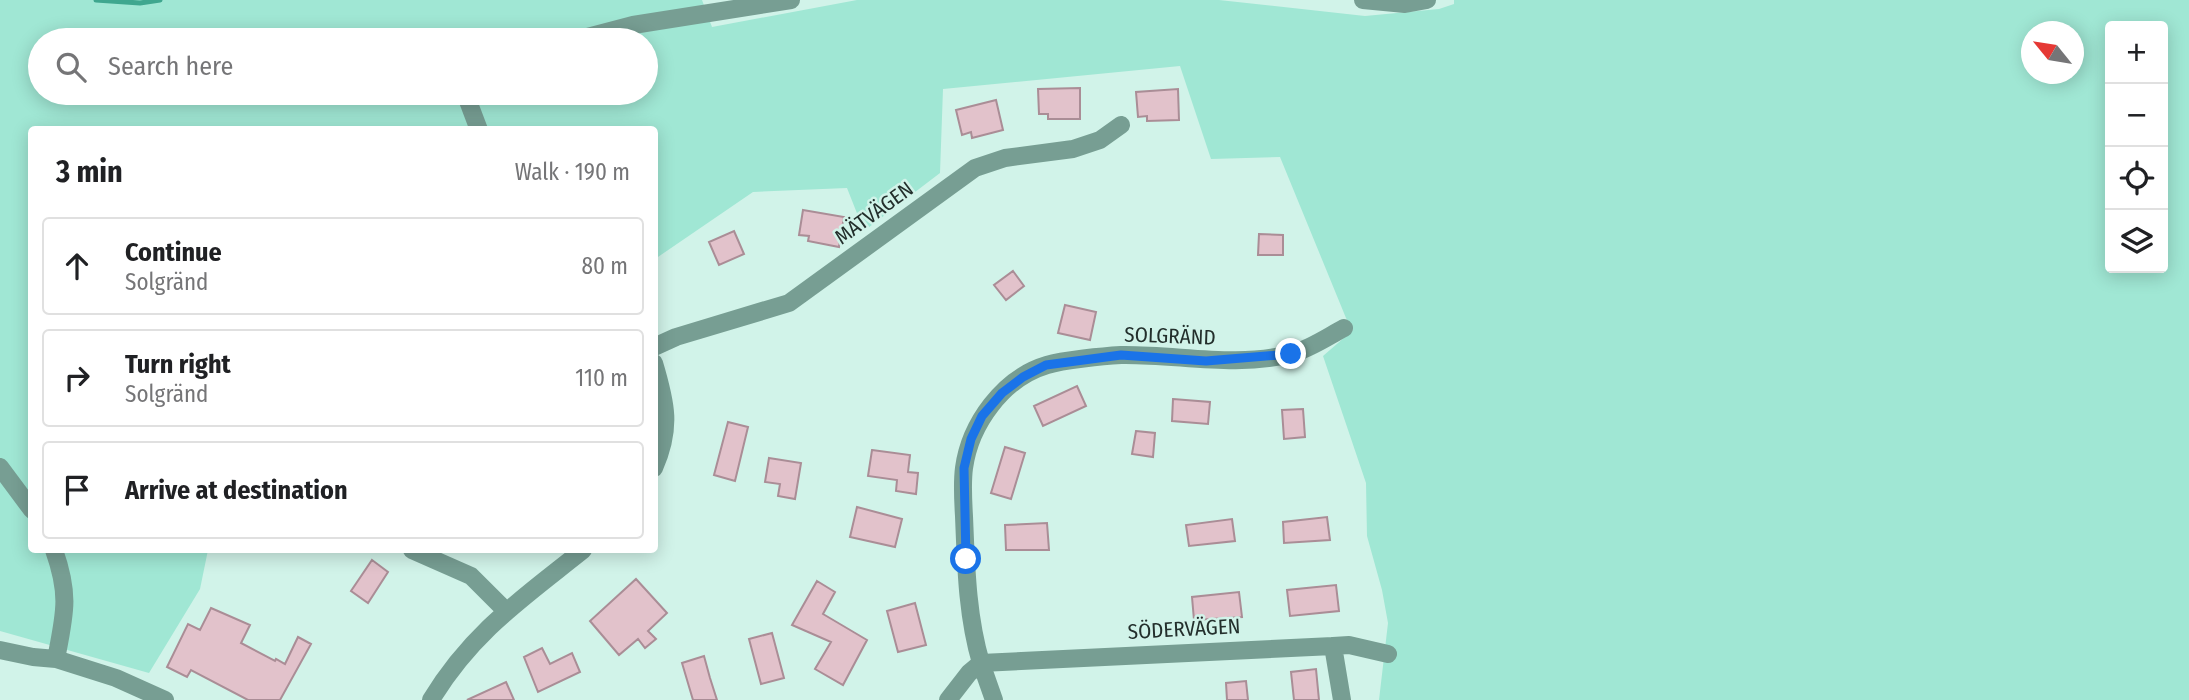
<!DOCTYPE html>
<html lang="en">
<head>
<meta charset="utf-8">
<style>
  body { margin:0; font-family:"Fira Sans Condensed",sans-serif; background:#f6f6f6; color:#202124 }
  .controls { position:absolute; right:21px; top:21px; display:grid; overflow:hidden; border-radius:7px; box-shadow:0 4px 18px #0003 }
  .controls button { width:63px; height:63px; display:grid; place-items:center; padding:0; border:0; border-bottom:2px solid #e0e0e0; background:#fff; color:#202124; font:35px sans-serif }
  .compass { position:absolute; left:2021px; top:21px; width:63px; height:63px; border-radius:50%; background:#fff; box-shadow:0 4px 18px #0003; rotate:300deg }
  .stop { position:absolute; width:21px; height:21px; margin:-16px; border:5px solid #1a73e8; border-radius:50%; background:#fff }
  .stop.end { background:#1a73e8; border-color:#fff; box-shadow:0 2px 7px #0008 }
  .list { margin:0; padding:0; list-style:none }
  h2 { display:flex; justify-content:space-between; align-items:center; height:91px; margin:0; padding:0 28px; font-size:30px }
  h2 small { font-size:23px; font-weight:400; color:#757577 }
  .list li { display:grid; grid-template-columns:46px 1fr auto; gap:21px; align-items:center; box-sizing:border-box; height:98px; margin:0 14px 14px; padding:0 14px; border:2px solid #e0e0e0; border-radius:7px }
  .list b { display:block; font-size:26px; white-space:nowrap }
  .list p { margin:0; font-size:23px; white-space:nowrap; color:#757577 }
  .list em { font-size:23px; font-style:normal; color:#757577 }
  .icon { flex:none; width:38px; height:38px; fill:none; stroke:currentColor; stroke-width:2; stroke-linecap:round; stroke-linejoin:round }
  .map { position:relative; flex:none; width:2189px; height:700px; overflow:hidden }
  .search { position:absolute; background:#fff; box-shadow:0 4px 18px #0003; left:28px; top:28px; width:630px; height:77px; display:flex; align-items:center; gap:18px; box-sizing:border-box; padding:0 24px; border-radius:38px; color:#757577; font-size:26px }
  .panel { position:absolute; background:#fff; box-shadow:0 4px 18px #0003; left:28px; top:126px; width:630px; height:427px; border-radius:7px }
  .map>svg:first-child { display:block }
  .green { fill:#a0e7d4; fill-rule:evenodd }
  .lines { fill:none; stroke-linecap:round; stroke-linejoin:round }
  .stream { stroke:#3fa78f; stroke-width:5 }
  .building { fill:#e2c2cb; stroke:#aa8d96; stroke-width:2 }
  .minor { stroke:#779e93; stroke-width:18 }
  .route { stroke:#1a73e8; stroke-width:9 }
  .labels { text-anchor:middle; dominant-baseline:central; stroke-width:5; stroke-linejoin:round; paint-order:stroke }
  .street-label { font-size:21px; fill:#232f2c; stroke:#d1f3e9 }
</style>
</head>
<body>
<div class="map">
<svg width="2189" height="700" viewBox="0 0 2189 700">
  <rect width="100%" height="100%" fill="#d1f3e9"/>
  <path class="green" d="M0,0H702L712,27L857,0H1219L1365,16L1439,9L1454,4V0H2189V700H1379L1388,623L1382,590L1367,536L1366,483L1323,356L1353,330L1346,318L1280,157L1211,159L1180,66L943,89L940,173L864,231L847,188L753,192L655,259L654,130H32V550H208L200,589L149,673L0,631ZM2110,26H2163V268H2110ZM2032,32H2074V74H2032ZM40,40H646V93H40Z"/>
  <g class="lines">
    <path class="stream" d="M96,0L140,3L160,0"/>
  </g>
  <path class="building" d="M1080,88V119H1048V114H1039L1038,89Z
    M1178,89L1179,120L1147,121V116L1138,117L1136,92Z
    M996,100L1003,130L972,138L971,132L962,135L956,110Z
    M803,210L844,217L839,247L808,241L809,236L799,235Z
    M734,231L744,254L719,265L709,242Z
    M1259,234L1283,235V255H1258Z
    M1013,271L1024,286L1006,300L994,285Z
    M1065,305L1096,312L1090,340L1058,333Z
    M1077,386L1086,406L1043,426L1034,406Z
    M1173,399L1210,402L1208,424L1172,421Z
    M1303,409L1305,437L1284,439L1282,410Z
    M728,422L748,427L735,481L714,475Z
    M1136,431L1155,433L1153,457L1132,454Z
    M1005,447L1025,453L1011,499L991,493Z
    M872,450L910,455L908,472L918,473L916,494L896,491L897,480L868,476Z
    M769,458L801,463L795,499L778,496L780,484L765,482Z
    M857,507L902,519L895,547L850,537Z
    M1327,517L1330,540L1284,543L1283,522Z
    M1232,519L1235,541L1189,546L1186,525Z
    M1047,523L1049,550H1006L1005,525Z
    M372,560L388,572L368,603L351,591Z
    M636,579L667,613L648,631L656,639L645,648L638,639L619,655L590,621Z
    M817,581L835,592L823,614L867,640L843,685L815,669L831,642L792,625Z
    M1336,585L1339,611L1290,616L1287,590Z
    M1239,592L1242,617L1194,620L1192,597Z
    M915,603L926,645L898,652L887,611Z
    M211,608L250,625L241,643L275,661L276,659L285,664L298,637L311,644L280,700H248L191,670L187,677L167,667L188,624L200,630Z
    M772,633L784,678L761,684L749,639Z
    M542,648L550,664L572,653L580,672L538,692L524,657Z
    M704,656L710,678L717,700H693L682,663Z
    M1316,669L1319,700H1294L1291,672Z
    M1246,681L1248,700H1227L1226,683Z
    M506,682L514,700H467Z"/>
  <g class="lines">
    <path class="minor" d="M1363,0L1405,4L1427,0
      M576,40L633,25L791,0
      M465,93L479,130
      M654,347L676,337L789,303L975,168L1005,158L1073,149L1100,140L1121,125
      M654,363C666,403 672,428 654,468
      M0,467L32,510
      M54,550C70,595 65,613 56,659
      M412,550L471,576L506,611
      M1333,646L1342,700
      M0,650L33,657L56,659L116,678L165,700
      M431,700C472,632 523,598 583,550
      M948,700L969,673L981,663C967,616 966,565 964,516C963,500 962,483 964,468C970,424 1003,378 1047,365C1063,360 1104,356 1121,355C1178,354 1234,368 1291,354C1310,349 1327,337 1344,328
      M994,700L981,663L1333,646L1349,645L1388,654"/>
  </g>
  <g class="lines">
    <path class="route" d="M966,559L964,468L971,439L982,416L1002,393L1023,377L1046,365L1121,355L1206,361L1291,354"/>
  </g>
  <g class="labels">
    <g class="street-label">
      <text transform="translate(874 213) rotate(-36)">MÄTVÄGEN</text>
      <text transform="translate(1170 336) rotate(2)">SOLGRÄND</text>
      <text transform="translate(1184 629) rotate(-3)">SÖDERVÄGEN</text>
    </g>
  </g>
</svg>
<div class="controls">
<button>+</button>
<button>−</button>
<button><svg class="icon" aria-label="locate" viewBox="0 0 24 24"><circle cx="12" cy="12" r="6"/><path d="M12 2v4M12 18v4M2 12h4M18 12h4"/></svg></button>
<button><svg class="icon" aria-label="layers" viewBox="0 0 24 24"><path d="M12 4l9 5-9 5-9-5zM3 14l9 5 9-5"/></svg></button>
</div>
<svg class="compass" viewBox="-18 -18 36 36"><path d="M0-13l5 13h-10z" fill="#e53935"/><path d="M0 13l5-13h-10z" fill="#757577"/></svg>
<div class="stop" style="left:966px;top:559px"></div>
<div class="stop end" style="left:1291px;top:354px"></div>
<div class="search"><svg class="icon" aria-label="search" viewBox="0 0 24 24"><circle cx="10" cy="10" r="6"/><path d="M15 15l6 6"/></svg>Search here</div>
<section class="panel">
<h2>3 min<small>Walk · 190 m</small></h2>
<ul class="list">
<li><svg class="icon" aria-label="ahead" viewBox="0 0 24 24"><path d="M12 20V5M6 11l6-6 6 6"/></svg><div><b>Continue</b><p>Solgränd</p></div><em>80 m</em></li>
<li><svg class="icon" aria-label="right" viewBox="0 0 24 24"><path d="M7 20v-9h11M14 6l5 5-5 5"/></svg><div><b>Turn right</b><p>Solgränd</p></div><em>110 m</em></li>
<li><svg class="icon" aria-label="arrive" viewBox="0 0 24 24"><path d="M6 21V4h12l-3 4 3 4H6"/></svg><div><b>Arrive at destination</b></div></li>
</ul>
</section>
</div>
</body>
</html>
